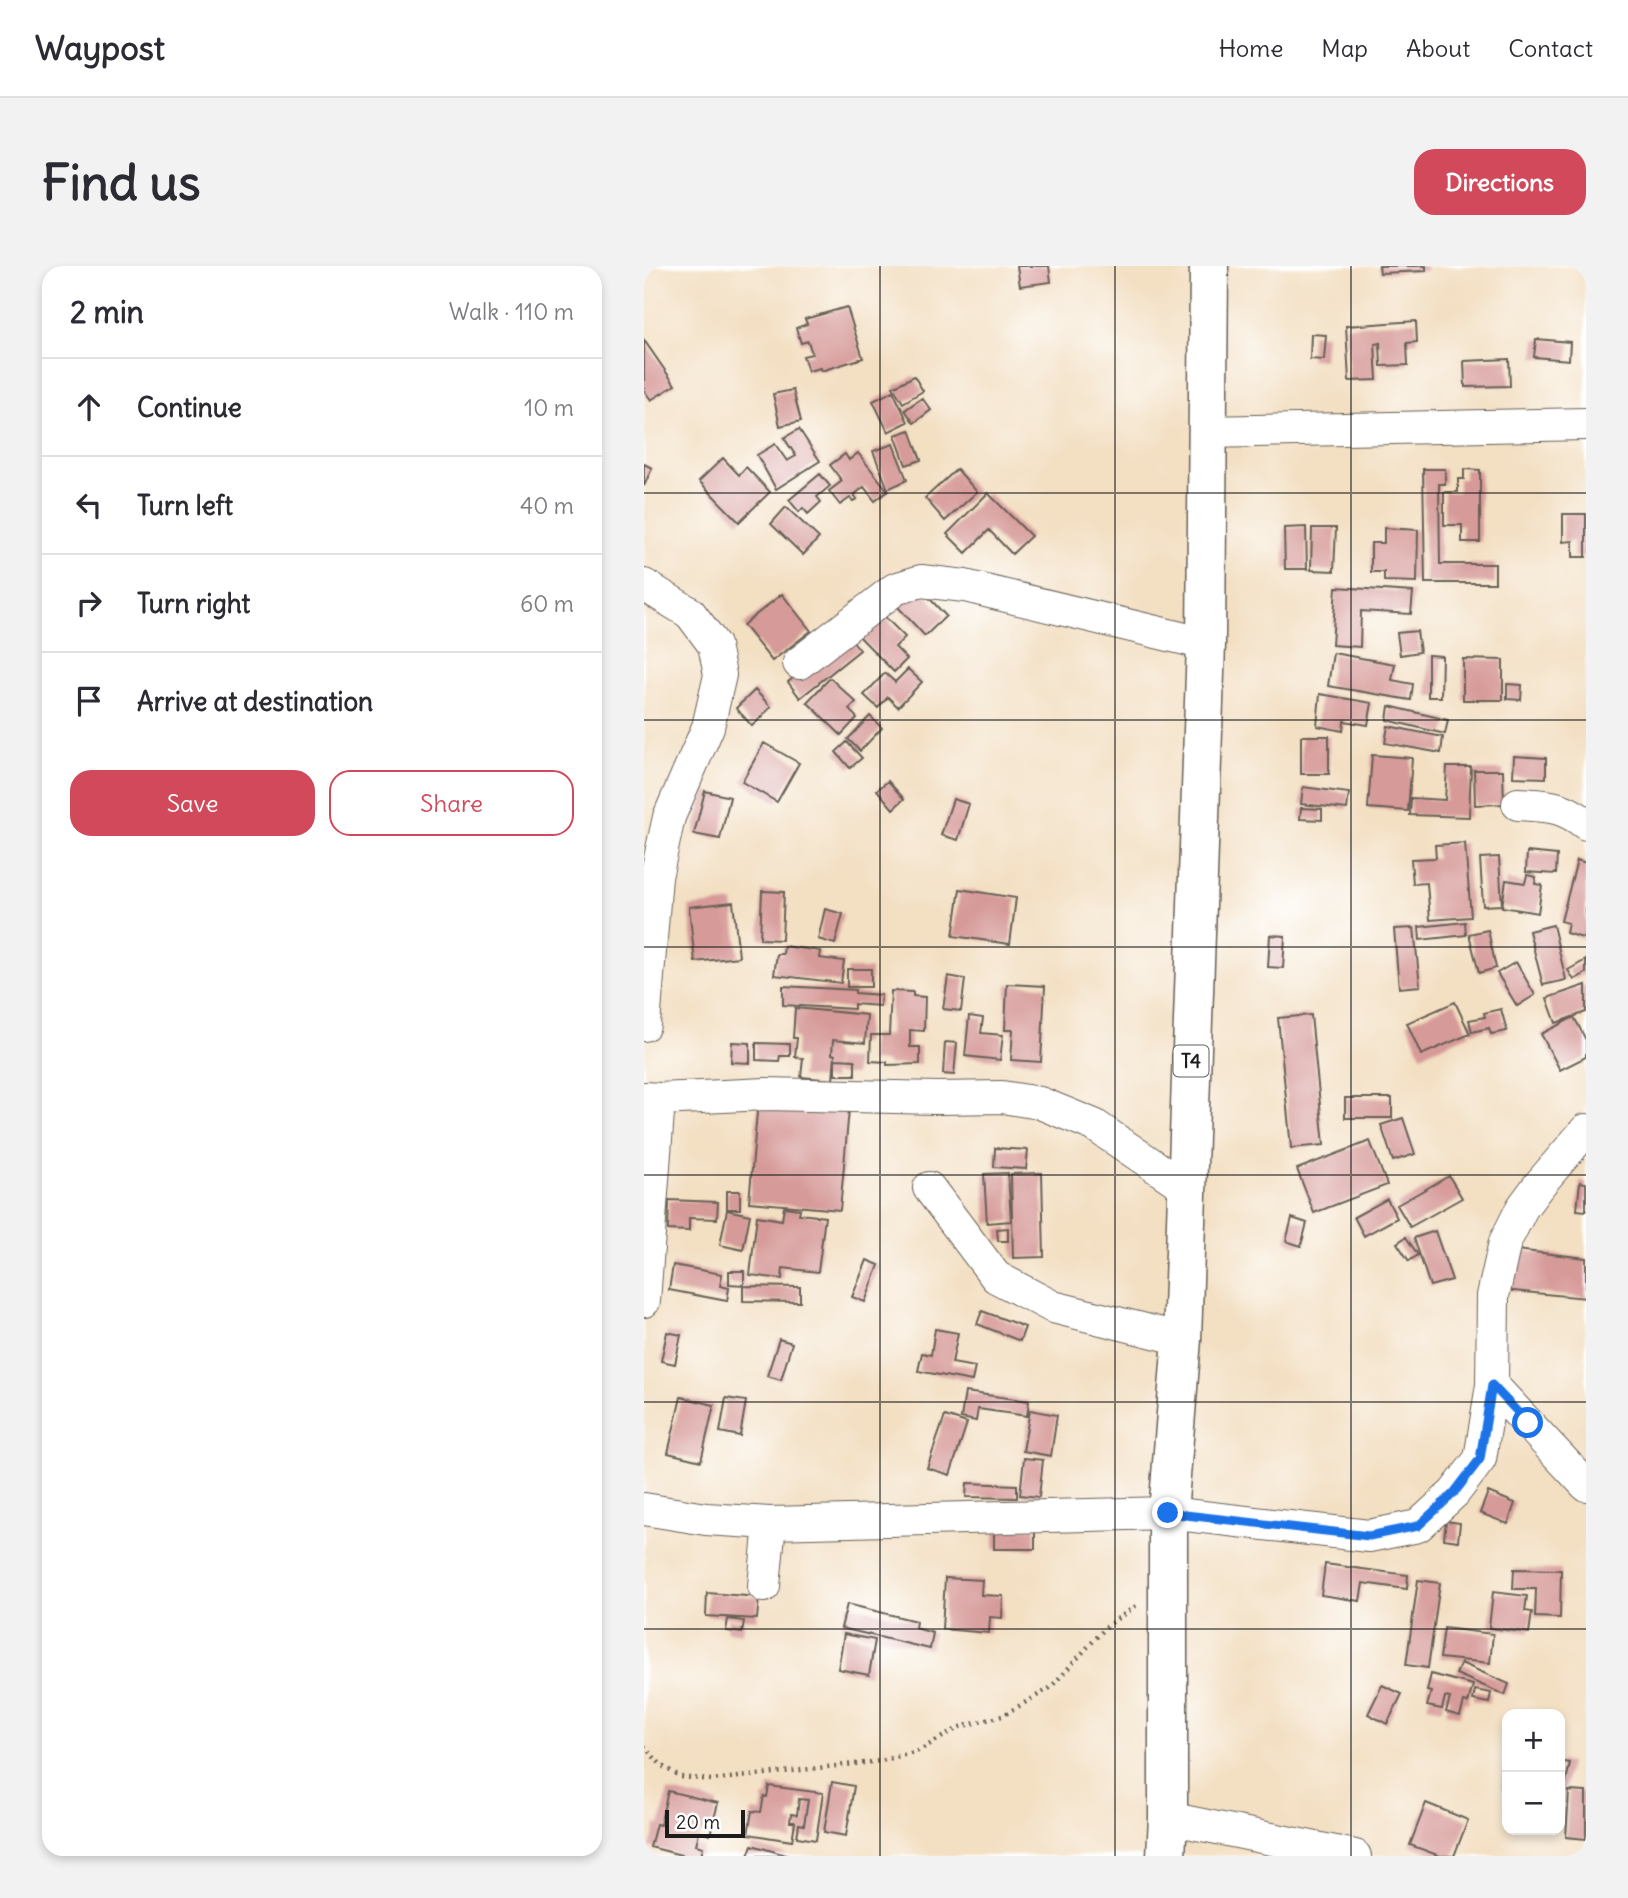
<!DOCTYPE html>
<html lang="en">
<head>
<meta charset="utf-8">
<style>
  body { margin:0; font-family:Delius,sans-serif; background:#f2f2f3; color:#2b2b33 }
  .controls { position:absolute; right:21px; bottom:21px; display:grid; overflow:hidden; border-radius:14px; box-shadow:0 4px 10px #0003 }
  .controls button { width:63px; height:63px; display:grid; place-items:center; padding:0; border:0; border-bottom:2px solid #e1e1e2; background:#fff; color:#2b2b33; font:35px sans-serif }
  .scale { position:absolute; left:21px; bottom:18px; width:80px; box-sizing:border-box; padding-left:7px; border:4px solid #1c1c1c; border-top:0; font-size:19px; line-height:24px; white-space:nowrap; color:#1c1c1c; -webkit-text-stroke:5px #fff; paint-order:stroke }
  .stop { position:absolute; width:21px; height:21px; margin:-16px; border:5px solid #1a73e8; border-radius:50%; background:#fff }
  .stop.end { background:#1a73e8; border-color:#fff; box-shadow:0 2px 7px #0008 }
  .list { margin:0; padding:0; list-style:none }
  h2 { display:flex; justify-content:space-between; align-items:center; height:91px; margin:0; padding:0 28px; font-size:30px }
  h2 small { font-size:23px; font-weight:400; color:#7c7c81 }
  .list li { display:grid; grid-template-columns:46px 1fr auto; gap:21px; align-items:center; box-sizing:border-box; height:98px; padding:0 28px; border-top:2px solid #e1e1e2 }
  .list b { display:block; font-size:26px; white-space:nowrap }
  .list em { font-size:23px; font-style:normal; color:#7c7c81 }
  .actions { display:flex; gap:14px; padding:21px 28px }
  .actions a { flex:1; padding:16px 0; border:2px solid #d1495b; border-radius:21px; text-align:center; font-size:24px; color:#d1495b }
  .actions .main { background:#d1495b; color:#fff }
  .icon { flex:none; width:38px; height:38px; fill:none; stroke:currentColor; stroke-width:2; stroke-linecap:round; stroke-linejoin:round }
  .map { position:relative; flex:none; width:942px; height:1590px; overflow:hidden; border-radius:21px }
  header { display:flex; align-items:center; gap:42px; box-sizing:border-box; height:98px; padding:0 35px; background:#fff; border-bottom:2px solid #e1e1e2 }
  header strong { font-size:33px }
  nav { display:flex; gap:38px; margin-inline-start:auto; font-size:24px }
  .intro { display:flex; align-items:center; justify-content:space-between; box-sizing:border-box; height:168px; padding:0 42px }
  h1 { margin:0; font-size:49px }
  .button { padding:18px 32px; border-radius:21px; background:#d1495b; color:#fff; font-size:24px; font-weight:700 }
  main { display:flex; gap:42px; padding:0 42px }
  aside { flex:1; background:#fff; border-radius:21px; box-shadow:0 4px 10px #0003 }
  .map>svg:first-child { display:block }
  .building { fill:#d69a98 }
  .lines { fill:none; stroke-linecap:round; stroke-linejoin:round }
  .minor-casing { stroke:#676056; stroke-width:34 }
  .highway-casing { stroke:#676056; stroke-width:41 }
  .path { stroke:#676056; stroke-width:4.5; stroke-dasharray:2 5; stroke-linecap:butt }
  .minor { stroke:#fff; stroke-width:32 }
  .highway { stroke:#fff; stroke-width:38 }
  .route { stroke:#1a73e8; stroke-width:9 }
  .grid { fill:none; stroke:#1c1c1c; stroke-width:2; stroke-opacity:0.55 }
  .labels { text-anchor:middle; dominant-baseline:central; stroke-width:6; stroke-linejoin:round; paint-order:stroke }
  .shield { fill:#fff; stroke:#606060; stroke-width:2 }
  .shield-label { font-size:19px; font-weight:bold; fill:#1c1c1c }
</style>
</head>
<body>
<header>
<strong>Waypost</strong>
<nav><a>Home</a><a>Map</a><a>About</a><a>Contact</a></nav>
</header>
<div class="intro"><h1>Find us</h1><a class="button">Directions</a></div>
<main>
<aside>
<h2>2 min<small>Walk · 110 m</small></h2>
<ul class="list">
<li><svg class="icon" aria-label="ahead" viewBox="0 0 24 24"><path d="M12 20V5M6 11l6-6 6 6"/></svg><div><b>Continue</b></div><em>10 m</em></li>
<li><svg class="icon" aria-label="left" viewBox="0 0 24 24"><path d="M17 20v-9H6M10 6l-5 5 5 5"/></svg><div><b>Turn left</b></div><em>40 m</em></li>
<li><svg class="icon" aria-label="right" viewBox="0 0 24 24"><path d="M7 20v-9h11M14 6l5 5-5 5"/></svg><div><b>Turn right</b></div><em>60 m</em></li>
<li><svg class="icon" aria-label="arrive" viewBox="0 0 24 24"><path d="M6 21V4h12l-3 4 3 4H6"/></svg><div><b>Arrive at destination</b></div></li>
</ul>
<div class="actions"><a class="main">Save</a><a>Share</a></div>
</aside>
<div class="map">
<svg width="942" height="1590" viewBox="0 0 942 1590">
  <rect width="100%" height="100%" fill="#fff"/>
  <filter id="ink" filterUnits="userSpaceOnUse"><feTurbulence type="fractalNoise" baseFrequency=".0143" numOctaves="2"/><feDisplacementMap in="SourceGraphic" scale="14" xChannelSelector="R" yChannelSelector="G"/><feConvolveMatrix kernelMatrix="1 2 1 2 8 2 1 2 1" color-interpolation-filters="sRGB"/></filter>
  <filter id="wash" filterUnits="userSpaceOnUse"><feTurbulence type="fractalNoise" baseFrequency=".00686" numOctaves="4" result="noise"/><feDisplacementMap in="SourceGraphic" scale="28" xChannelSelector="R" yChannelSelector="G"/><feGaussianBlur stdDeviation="1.57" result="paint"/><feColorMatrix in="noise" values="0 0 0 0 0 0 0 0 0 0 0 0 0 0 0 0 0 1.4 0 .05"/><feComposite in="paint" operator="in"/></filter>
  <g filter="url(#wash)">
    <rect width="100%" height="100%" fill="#f3dfc2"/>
    <g id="blocks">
      <path class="building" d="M373,0H405L407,16L376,20Z
        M735,0H782V5L736,7Z
        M203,41L219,92L177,105L176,102L164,105L159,90L168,88L164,75L157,77L152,62L163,58L161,53Z
        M772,55L773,76L763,77L764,99L737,100L736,77L731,78L733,114L705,115L702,60Z
        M667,68L682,69L680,94L666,93Z
        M892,73L926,76L925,94L890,91Z
        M0,74L31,119L7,134L0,124Z
        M865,93L866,120L821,121L820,95Z
        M270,110L279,125L259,137L249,121Z
        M149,124L157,155L136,160L129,128Z
        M249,125L264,156L244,166L229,135Z
        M278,132L287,144L270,157L261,144Z
        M155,163L176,195L132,223L113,189L131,178L143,195L152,190L140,172Z
        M266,164L277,194L262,199L251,169Z
        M249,178L263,214L244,223L229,185Z
        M214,187L244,225L231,235L220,221L210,229L213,233L209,235L206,232L196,239L185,225L198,215L186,199L201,188L205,194Z
        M79,192L95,209L102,201L126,226L95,256L55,215Z
        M0,198L8,202L0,220Z
        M313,203L333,226L301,255L281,232Z
        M779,203H801V218H795L796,298H851V317H781Z
        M820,203L836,204V276H818V259H800V226H814V213H820Z
        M176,208L186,220L173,231L177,236L164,248L159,242L155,246L145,234Z
        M344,227L387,270L368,288L345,264L322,287L303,268Z
        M142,241L175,272L159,289L127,258Z
        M919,248H942V291H929V275L919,276Z
        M662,261L663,303H641L640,262Z
        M668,262H692L690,305L667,304Z
        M740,262L774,264L773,316L740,315V306H727V277H740Z
        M274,320L302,350L281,370L253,340Z
        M692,321L769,326L767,348L717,345L716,381L688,379Z
        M138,328L167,365L128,395L99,359Z
        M232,342L261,371L251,381L263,393L250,406L209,364Z
        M773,365L776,386L756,389L753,367Z
        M204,369L216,384L156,432L144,416Z
        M689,387L751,398L748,414L769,418L767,434L684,420Z
        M784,389L798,390L797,431H784Z
        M819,393L859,394V434H819Z
        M264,403L278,416L254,441L244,431L234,442L220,429L241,407L251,416Z
        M186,412L212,436L205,443L213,452L197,469L163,436Z
        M863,418L878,419L877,434L863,433Z
        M111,424L127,441L108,460L92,442Z
        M676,428L728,437L724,459L700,455L699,465L673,460Z
        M745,440L804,454L801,468L743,454Z
        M226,450L238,462L216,485L204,473Z
        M744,460L799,471L797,487L741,477Z
        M657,470H685V508H657Z
        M203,476L218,492L206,502L192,486Z
        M120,477L155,497L133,536L98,516Z
        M728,489L768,492L764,545L724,542Z
        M870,490L902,492V512L869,511Z
        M803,501H827L825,551L766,549L767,532L801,534Z
        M830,504H859L860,538L831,539Z
        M244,515L260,533L249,543L233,524Z
        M659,521L705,527L703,543L657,538Z
        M61,525L86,531L76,573L50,568Z
        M309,533L325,538L314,574L297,569Z
        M657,542L678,543V554L656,553Z
        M821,577L827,651L786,654L783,617L769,618L767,593L792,592L791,579Z
        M883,586L913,589L912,608L882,606Z
        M855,591L858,639L839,640L836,592Z
        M933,594L942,597V673L922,667L924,657L917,655Z
        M883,609L892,611L891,618L898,619L894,647L858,641L862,614L881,617Z
        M316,623L372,632L366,678L309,670Z
        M118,625L140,626L138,674L116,673Z
        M89,636L95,691L51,696L45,641Z
        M181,643L199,648L191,678L174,673Z
        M821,656L822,669L776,674L775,661Z
        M909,659L922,714L899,719L885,665Z
        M770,662L776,720L755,722L750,663Z
        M844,664L852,702L835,707L825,668Z
        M626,669L641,670L639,702L624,701Z
        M140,680L176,685L175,692L200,695L197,717L130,709L133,688H139Z
        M942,694V707L930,714L924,704Z
        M872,696L891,729L873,740L853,707Z
        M203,703H227V721H203Z
        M304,710L321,713L317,745L299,743Z
        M363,718L401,720L397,796L367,794L369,764H361Z
        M942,719V746L912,757L903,732Z
        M139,720L211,724V727L237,729L236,740L210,738V743L139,739Z
        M247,725L269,726V730L281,731L280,765L266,764V781H276V798L243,799V796L226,795L227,769H245Z
        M811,736L826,768L777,789L763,757Z
        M151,742L223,749L221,777L189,774L188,788L191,789L189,814L157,811L159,792L151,791L153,772H149Z
        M857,743L863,765L847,768L845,762L828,766L825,754L841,751L840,747Z
        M667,749L680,879L647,882L634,752Z
        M325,750L339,752L337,767L359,769L356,794L321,790Z
        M930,751L942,774V791L916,804L897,768Z
        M88,776L106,777V797L87,796Z
        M301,776L313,777L310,809L299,808Z
        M112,777L146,778V790H136L135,795L112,794Z
        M191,793L211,794V809H191Z
        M701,832H748V852H701Z
        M114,835L205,843L196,944L105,936Z
        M759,852L771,888L749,895L737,859Z
        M726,875L743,919L670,947L653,903Z
        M351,882L384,884L382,903L350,901Z
        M364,907L367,955L343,957L340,908Z
        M398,907L400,991L369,992L367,908Z
        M805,910L818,932L766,961L753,939Z
        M936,916L942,917V945L933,944Z
        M83,925H96V943H83Z
        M743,933L753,952L720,970L710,951Z
        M25,934L74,936L73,953L45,952V965L24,964Z
        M140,941L156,943L155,948L181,951L174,1006L139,1002L138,1013L106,1009L113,950L138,954Z
        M83,944L106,949L99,984L76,979Z
        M648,952L663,957L657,980L642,975Z
        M364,962V975H354L353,963Z
        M791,965L808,1014L786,1020L770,972Z
        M762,971L774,989L765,995L753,977Z
        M863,983L942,992V1032L859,1024Z
        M223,994L235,999L221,1036L208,1031Z
        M29,999L78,1008L76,1020L85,1022L83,1035L25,1024Z
        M85,1005H100V1019L85,1018Z
        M99,1020L156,1021V1036L99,1035Z
        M338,1045L381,1061L376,1075L333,1058Z
        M291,1063L314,1067L308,1097L331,1101L328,1115L274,1105L278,1087L287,1089Z
        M23,1066L37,1069L31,1098L17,1095Z
        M135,1073L148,1077L137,1114L123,1110Z
        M321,1126L385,1135L383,1150L334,1143L332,1155L317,1152Z
        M37,1131L70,1139L57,1195L24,1187Z
        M82,1132L102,1135L96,1170L76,1166Z
        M386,1144L413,1149L407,1190L379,1185Z
        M301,1150L323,1157L306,1209L283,1202Z
        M380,1192L399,1194L395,1231L376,1229Z
        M323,1217L373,1219V1232L322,1231Z
        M844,1226L871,1237L864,1258L836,1247Z
        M802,1255L816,1257L814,1275L800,1273Z
        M350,1262H391V1283H350Z
        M681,1298L764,1309L763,1323L719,1317L716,1335L677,1329Z
        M870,1303L917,1304L916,1352L891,1351L892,1323H869Z
        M301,1312L338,1314L337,1329L359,1330L358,1352L346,1351L345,1367L298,1363Z
        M774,1314L796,1317L784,1402L762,1399Z
        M849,1326L883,1330L881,1345L888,1346L885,1367L845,1362Z
        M63,1327L115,1331L113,1353L62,1350Z
        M203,1338L272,1355L271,1362L289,1367L286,1383L197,1362Z
        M84,1353L100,1355L98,1367L82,1365Z
        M800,1362L849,1368L846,1397L796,1392Z
        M200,1368L231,1374L225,1409L194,1403Z
        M817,1397L865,1418L861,1429L812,1408Z
        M787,1408L829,1419L824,1437L820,1436L816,1450L802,1446L806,1432L801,1431L798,1443L783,1440L787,1426L783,1425Z
        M738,1419L758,1428L743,1458L724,1448Z
        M831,1424L847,1427L845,1437L829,1434Z
        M916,1495L926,1497L917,1538H916Z
        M862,1496H863V1522L857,1521Z
        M188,1516L210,1520L202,1570L180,1566Z
        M125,1520L179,1527L172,1574L153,1571L155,1558L160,1559L164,1534L155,1533L153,1549L147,1548L146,1556H151L148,1575L104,1568L108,1545L117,1546L120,1530L123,1531Z
        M24,1525L74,1537L66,1569L55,1566L52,1579L59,1581L57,1590H41L6,1581L12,1558L16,1559Z
        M925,1525L942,1526V1573L922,1571Z
        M782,1537L824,1554L810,1590H796L766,1579Z
        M108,1579L142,1589V1590H104Z"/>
    </g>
  </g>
  <g filter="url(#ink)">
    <use href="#blocks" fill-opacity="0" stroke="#676056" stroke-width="2"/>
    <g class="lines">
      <defs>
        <path id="minor" d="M562,166L942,158
          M0,319L46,347L70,379L76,409L64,461L25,551L12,611L0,759
          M155,397L251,323L277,315L321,320L562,378
          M874,538C904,540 918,539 942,558
          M0,832L15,833L122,828L294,832L358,831L396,837L450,859L543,922
          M285,922L352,1011L409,1041L538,1073
          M0,1035L15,833
          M848,1119L942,1219
          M0,1243L62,1253L126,1257L524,1247L725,1270L774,1260L810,1227L836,1193L848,1119L849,1030L861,976L878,942L895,919L942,864
          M120,1320L126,1257
          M524,1552L711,1590"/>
        <path id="highway" d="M522,1590L524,1552V1247L538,1073L562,378L565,0"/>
      </defs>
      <use href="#minor" class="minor-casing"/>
      <use href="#highway" class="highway-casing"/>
      <path class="path" d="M0,1480L18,1500L37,1511L68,1514L237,1495L274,1485L316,1461L358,1450L406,1422L464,1359L492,1340"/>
      <use href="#minor" class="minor"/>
      <use href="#highway" class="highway"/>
    </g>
  </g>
  <g class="lines" filter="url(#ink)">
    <path class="route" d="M524,1247L725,1270L774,1260L810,1227L836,1193L848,1119L884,1157"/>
  </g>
  <path class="grid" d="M236,0V1590M471,0V1590M707,0V1590M0,227H942M0,454H942M0,681H942M0,909H942M0,1136H942M0,1363H942"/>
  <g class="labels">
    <rect class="shield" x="529.5" y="779.5" width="35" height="31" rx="5"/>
    <g class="shield-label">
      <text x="547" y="795">T4</text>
    </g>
  </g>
</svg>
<div class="controls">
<button>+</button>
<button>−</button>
</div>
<div class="scale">20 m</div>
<div class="stop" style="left:884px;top:1157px"></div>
<div class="stop end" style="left:524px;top:1247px"></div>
</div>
</main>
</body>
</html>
